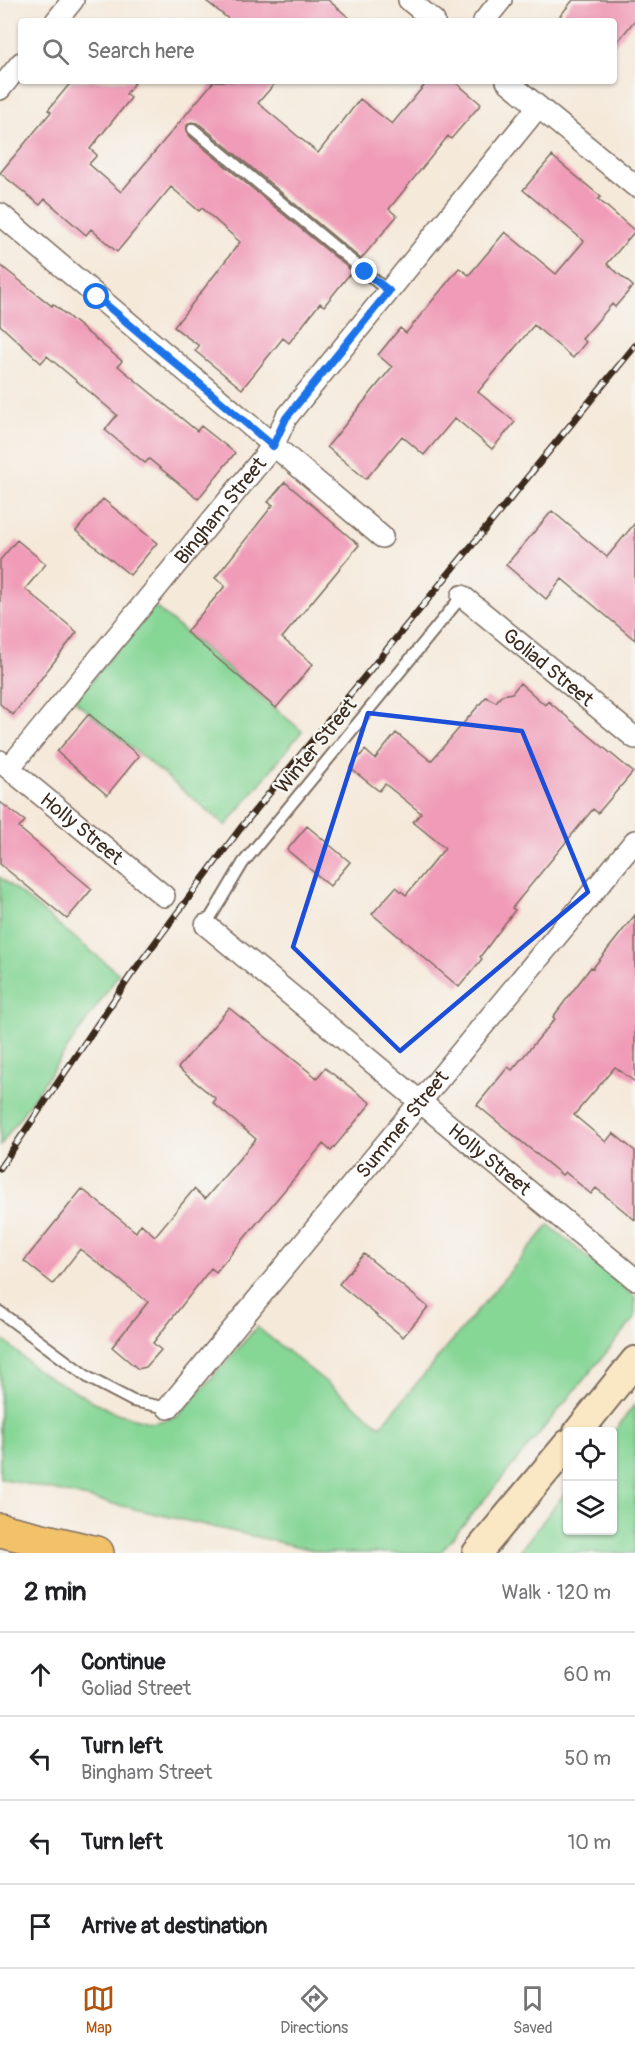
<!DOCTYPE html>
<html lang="en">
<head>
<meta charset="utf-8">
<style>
  body { margin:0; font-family:Pangolin,sans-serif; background:#f6f6f6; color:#202124 }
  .controls { position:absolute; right:18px; bottom:18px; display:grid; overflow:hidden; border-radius:6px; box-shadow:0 2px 4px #0004 }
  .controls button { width:54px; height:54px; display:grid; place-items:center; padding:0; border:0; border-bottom:2px solid #e0e0e0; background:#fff; color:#202124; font:30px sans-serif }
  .stop { position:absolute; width:18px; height:18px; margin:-14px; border:4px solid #1a73e8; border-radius:50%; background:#fff }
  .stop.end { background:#1a73e8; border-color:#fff; box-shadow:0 2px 6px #0008 }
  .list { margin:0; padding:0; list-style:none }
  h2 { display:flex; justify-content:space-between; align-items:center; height:78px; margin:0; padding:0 24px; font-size:26px }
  h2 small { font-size:20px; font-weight:400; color:#757577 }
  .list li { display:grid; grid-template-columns:39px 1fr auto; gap:18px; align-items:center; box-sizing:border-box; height:84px; padding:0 24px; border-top:2px solid #e0e0e0 }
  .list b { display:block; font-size:22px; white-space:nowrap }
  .list p { margin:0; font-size:20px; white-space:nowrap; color:#757577 }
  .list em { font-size:20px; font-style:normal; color:#757577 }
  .icon { flex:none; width:33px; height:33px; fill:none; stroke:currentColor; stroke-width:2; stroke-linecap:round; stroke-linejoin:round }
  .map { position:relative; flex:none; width:635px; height:1553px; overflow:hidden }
  .search { position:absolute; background:#fff; box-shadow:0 2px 4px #0004; left:18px; right:18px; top:18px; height:66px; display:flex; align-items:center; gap:15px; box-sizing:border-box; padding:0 21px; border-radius:6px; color:#757577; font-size:22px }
  .sheet { height:414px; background:#fff }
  nav { display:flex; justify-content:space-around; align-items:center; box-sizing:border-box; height:84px; border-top:2px solid #e0e0e0; background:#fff; font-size:16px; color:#757577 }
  nav a { display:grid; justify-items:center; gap:3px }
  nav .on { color:#b45309 }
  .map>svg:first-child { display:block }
  .green { fill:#86d696; stroke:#60805a; stroke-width:1.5 }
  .building { fill:#f09bb7 }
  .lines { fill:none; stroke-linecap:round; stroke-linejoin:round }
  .service-casing { stroke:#7c6d60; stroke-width:14 }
  .minor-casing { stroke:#7c6d60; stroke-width:24 }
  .secondary-casing { stroke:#7c6d60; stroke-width:32 }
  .motorway-casing { stroke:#7c6d60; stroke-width:36 }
  .service { stroke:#fff; stroke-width:10 }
  .minor { stroke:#fff; stroke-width:21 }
  .secondary { stroke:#fae7c3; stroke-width:28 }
  .motorway { stroke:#f2c26a; stroke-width:33 }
  .rail-casing { stroke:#3b2a1e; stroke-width:7 }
  .rail { stroke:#f6f6f2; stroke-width:4.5; stroke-dasharray:14; stroke-linecap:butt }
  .route { stroke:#1a73e8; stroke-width:8 }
  .marked { fill:none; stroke:#1d4ed8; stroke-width:4.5; stroke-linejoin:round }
  .labels { text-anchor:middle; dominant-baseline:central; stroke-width:5; stroke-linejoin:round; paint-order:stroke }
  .street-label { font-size:20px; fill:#3b2a1e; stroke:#f6f6f2 }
</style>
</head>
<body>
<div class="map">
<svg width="635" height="1553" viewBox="0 0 635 1553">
  <rect width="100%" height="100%" fill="#f6f6f2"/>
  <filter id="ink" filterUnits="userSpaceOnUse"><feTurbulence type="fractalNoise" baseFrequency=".0167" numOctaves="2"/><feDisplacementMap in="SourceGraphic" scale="12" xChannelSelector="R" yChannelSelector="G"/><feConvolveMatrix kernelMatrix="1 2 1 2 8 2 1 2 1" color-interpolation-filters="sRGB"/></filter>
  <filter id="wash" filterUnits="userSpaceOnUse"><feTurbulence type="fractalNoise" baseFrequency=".008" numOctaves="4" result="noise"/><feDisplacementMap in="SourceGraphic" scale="24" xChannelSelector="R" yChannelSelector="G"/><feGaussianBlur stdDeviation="1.35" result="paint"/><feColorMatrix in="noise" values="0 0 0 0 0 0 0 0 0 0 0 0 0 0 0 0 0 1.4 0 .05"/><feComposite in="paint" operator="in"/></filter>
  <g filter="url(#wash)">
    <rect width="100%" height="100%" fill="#f5e9da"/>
    <path class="green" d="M153,605L302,731L226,826L75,701Z
      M0,877L119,974L0,1146Z
      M549,1225L635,1297V1318L440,1553H326L0,1478V1337L38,1371L113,1412L152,1423L177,1417L257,1327L381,1426Z
      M635,1404V1553H518L567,1490L568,1530H612L613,1433Z"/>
    <g id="blocks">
      <path class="building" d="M205,0H328L353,21H231Z
        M573,0H635V20L614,46V21H556Z
        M72,81H136L126,94L131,98L90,149L97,155L89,164L121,192L214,81H277L258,103L318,153L360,99L392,124L428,81H454L481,104L451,139L448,136L389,209L397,216L361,259L198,123L191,122L187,125L188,135L352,271L324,306L320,303L289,343L283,338L242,389L195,351L199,346L174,327L240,242L202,208L199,211L171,187L117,252L91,229L86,235L45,199L40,205L0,173L51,112L48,110Z
        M552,156L601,197L598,199L635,231L607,264L633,286L615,307L612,304L582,339L586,342L573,358L534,325L478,392L515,422L492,449L455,418L424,455L402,436L366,479L327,447L392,367L378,355L400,328L406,333L459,268L469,275L505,232L556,274L584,241L523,190Z
        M0,265L52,306L53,304L122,361L118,366L197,431L201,426L235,453L198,499L149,459L145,463L105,430L117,415L47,356L41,363L0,325Z
        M285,482L359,545L282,638L313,664L276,708L186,632L225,586L215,578L273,505L268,502Z
        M103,499L157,543L130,575L76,531Z
        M552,511L607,557L635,523V640L562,579L546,599L506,565Z
        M17,540L46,564L25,589L77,632L13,715L0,704V560Z
        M520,683L545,705L548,701L633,772L598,813L593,809L512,908L515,910L480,957L482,959L459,987L372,914L396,887L406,895L445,848L413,822L421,813L385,784L379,791L350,768L365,750L375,759L396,733L431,761L486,697L496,702L502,695L512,693Z
        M89,714L139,756L107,795L57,752Z
        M0,802L25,821L19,828L92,889L67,919L0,864Z
        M307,826L350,862L330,886L287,850Z
        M635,915V1082L615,1067L574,1115L606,1142L613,1133L635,1151V1220L596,1188L591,1194L565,1172L562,1175L477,1105L508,1067L512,1070L555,1019L553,1017L591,967L593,968Z
        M229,1008L317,1078L325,1068L371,1103L331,1151L323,1144L216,1272L211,1268L153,1343L161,1350L146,1367L138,1369L112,1347L148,1302L80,1249L53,1284L24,1261L82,1189L136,1232L141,1224L155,1236L194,1189L205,1199L256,1139L213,1103L216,1099L178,1068Z
        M364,1254L428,1307L403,1337L339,1284Z"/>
    </g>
  </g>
  <g filter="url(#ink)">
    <use href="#blocks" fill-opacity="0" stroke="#7c6d60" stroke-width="1.5"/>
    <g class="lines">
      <defs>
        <path id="service" d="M193,129L389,292
          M206,925L243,863L462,596
          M0,1312L89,1378L133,1401L168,1408"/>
        <g id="minor">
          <path d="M409,0L434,21"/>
          <path d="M56,21L73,0"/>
          <path d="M484,21L501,0"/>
          <path d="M507,81L635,186"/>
          <path d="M0,89L21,63"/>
          <path d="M0,214L382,537"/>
          <path id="s1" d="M462,596L635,738"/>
          <path id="s2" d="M0,761L164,896"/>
          <path id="s3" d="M9,768L273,446L286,418L538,107"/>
          <path id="s4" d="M206,925L635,1279"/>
          <path id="s5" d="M168,1408L635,841"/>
        </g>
        <path id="secondary" d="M578,1432L635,1361
          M477,1553L568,1444"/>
        <path id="motorway" d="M0,1530L97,1553"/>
      </defs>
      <use href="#service" class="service-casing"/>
      <use href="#minor" class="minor-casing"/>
      <use href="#secondary" class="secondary-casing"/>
      <use href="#motorway" class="motorway-casing"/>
      <use href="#service" class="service"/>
      <use href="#minor" class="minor"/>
      <use href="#secondary" class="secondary"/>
      <use href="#motorway" class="motorway"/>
      <defs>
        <path id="rail" d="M0,1168L131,975L240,829L635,346"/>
      </defs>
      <use href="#rail" class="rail-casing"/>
      <use href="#rail" class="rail"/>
    </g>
  </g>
  <g class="lines" filter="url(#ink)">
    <path class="route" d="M97,297L273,446L286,418L389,291L365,272"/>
  </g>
  <path class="marked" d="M368,713L522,731L588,892L400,1051L293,947Z"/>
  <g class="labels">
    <g class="street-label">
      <text stroke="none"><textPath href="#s3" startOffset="333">Bingham Street</textPath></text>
      <text stroke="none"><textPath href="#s1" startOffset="112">Goliad Street</textPath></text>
      <text transform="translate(316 746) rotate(-51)">Winter Street</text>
      <text stroke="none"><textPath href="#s2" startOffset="106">Holly Street</textPath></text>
      <text stroke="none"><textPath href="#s5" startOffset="368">Summer Street</textPath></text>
      <text stroke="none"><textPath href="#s4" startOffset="368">Holly Street</textPath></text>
    </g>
  </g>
</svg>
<div class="controls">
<button><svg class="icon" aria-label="locate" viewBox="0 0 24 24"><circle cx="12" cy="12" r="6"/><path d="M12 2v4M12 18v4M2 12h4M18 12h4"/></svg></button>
<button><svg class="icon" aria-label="layers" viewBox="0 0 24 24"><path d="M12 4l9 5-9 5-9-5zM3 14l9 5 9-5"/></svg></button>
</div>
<div class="stop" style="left:97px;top:297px"></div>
<div class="stop end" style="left:365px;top:272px"></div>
<div class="search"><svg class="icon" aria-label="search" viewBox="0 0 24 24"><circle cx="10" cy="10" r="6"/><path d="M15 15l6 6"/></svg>Search here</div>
</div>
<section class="sheet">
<h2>2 min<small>Walk · 120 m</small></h2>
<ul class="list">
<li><svg class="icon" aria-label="ahead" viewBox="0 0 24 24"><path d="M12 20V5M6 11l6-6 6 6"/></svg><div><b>Continue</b><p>Goliad Street</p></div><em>60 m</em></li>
<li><svg class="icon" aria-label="left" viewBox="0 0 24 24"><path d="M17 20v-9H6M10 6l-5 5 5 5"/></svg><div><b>Turn left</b><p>Bingham Street</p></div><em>50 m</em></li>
<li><svg class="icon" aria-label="left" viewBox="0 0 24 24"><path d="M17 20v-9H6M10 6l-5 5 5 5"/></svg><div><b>Turn left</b></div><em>10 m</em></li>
<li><svg class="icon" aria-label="arrive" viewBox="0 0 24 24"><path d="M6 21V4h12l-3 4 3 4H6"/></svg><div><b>Arrive at destination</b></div></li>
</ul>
</section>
<nav>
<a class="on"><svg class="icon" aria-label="map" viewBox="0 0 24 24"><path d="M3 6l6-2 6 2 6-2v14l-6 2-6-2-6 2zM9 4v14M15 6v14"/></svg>Map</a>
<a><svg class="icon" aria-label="directions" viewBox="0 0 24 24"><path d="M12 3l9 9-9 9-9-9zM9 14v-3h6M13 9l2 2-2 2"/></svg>Directions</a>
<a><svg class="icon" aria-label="saved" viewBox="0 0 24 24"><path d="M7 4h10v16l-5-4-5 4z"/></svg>Saved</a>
</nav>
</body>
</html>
